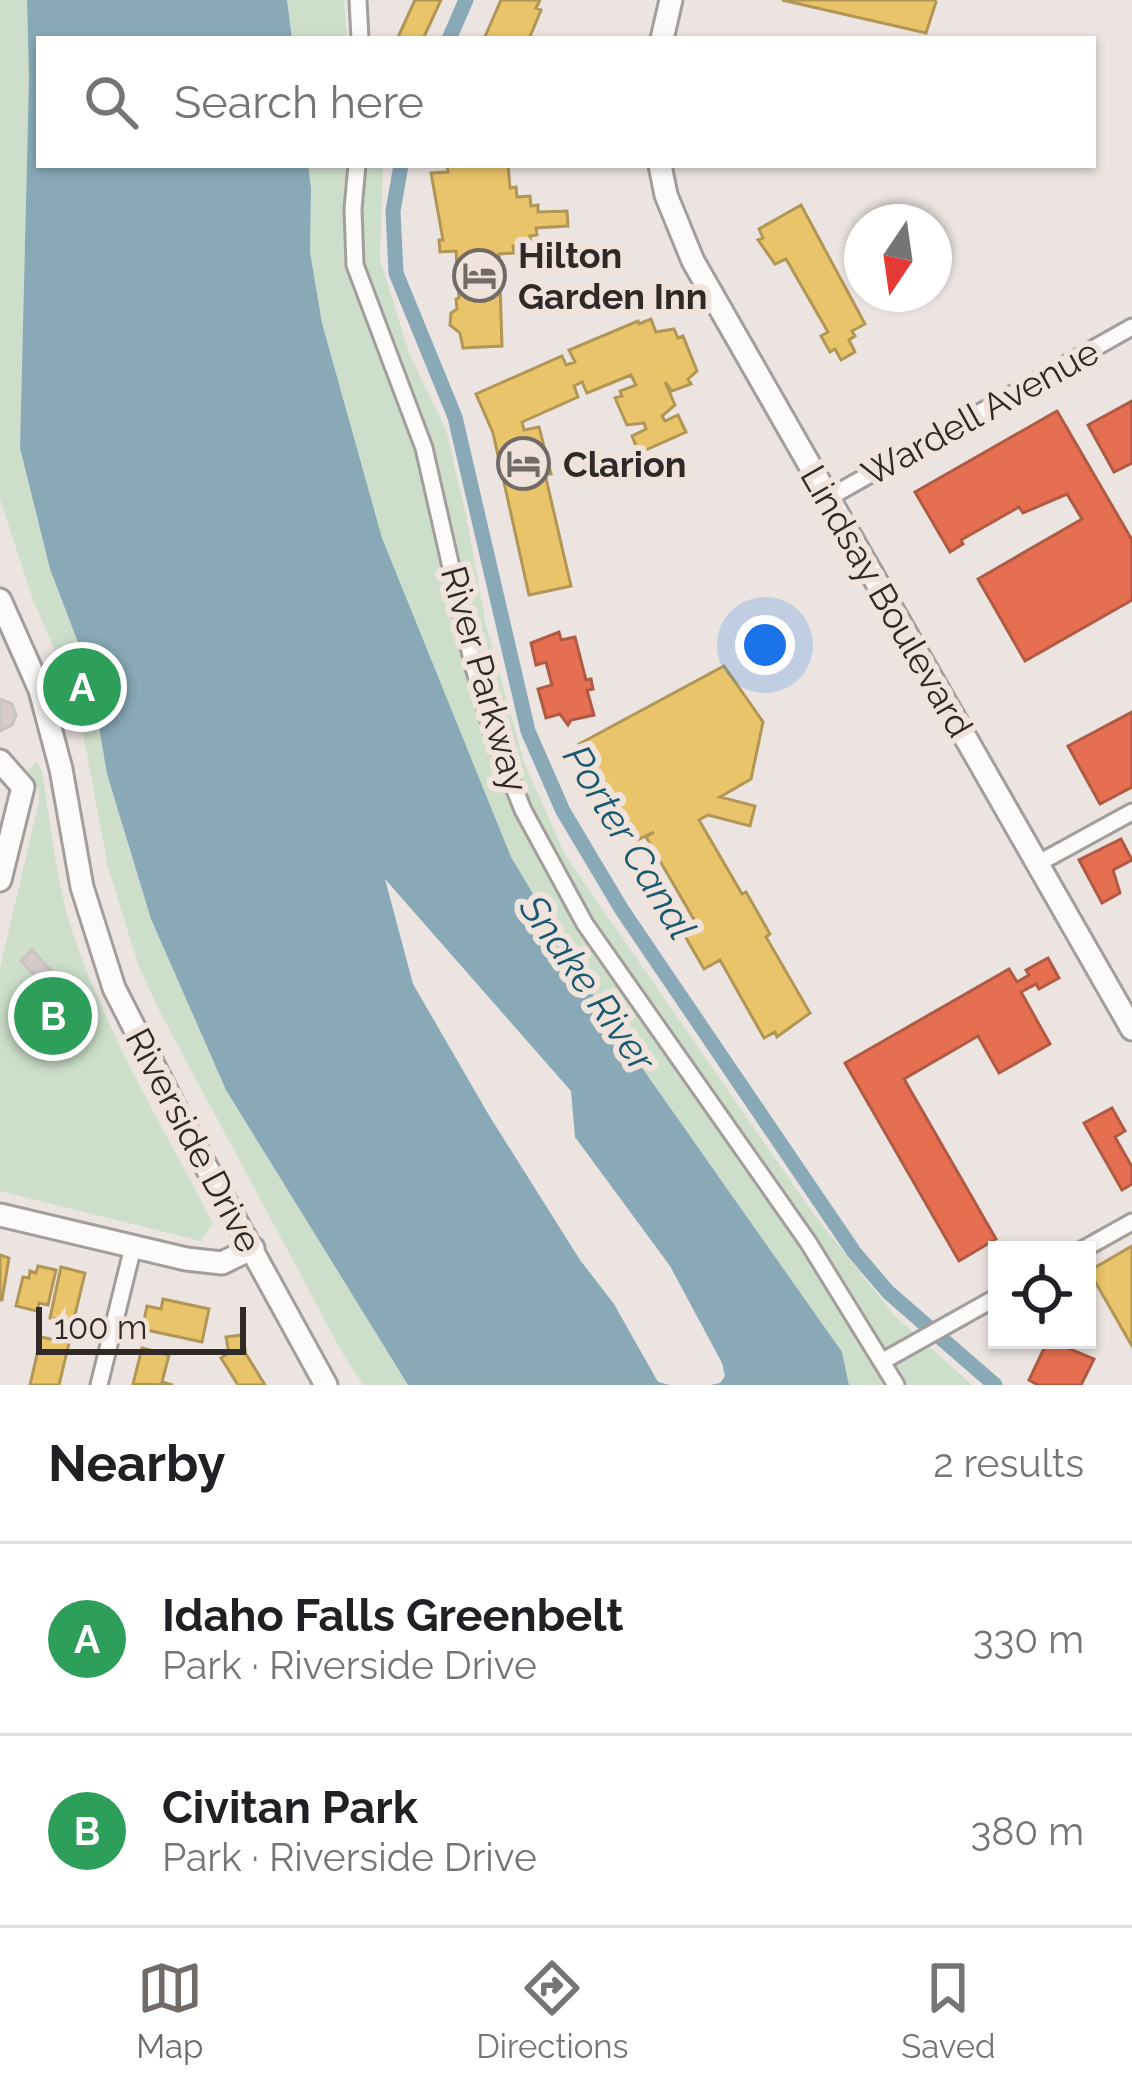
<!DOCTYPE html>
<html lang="en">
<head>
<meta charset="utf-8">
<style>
  body { margin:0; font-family:Raleway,sans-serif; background:#f6f6f6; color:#202124 }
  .controls { position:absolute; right:36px; bottom:36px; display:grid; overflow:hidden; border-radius:0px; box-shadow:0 3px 9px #0004 }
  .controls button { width:108px; height:108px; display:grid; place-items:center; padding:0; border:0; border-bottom:3px solid #e0e0e0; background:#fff; color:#202124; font:60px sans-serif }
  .compass { position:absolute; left:844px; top:204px; width:108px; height:108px; border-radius:50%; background:#fff; box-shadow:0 3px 9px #0004; rotate:193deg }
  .scale { position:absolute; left:36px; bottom:30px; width:210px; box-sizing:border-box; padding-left:12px; border:6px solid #2f2a27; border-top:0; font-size:33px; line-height:42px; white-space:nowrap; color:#2f2a27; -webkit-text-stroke:9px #f0e3db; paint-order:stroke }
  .you { position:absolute; left:765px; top:645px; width:42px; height:42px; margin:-30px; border:9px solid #fff; border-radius:50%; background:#1a73e8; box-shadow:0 0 0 18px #1a73e833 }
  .badge { display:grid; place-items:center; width:78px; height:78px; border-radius:50%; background:#716b68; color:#fff; font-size:39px; font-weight:700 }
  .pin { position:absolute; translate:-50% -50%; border:6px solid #fff; box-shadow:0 3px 12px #0006 }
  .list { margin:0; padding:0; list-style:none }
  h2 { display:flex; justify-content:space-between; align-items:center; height:156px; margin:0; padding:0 48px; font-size:51px }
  h2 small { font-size:39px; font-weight:400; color:#757577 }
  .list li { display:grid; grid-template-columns:78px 1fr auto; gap:36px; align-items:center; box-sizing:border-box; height:192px; padding:0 48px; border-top:3px solid #e0e0e0 }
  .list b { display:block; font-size:45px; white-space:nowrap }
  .list p { margin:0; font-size:39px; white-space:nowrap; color:#757577 }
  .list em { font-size:39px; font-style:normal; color:#757577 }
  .icon { flex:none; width:66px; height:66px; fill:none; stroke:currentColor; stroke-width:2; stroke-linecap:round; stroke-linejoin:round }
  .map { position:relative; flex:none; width:1132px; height:1385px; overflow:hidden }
  .search { position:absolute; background:#fff; box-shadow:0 3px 9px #0004; left:36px; right:36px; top:36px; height:132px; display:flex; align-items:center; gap:30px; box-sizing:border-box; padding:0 42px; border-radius:0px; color:#757577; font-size:45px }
  .sheet { height:540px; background:#fff }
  nav { display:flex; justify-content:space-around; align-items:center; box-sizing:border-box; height:168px; border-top:3px solid #e0e0e0; background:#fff; font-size:33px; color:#757577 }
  nav a { display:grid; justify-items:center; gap:6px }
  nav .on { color:#716b68 }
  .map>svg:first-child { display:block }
  .green { fill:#cddfca }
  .water { fill:#89a9b7 }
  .homes { fill:#e9c46a; stroke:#b19656; stroke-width:3 }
  .shops { fill:#e76f51; stroke:#b05a44; stroke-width:3 }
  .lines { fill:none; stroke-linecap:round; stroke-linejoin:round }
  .canal { stroke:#89a9b7; stroke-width:15 }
  .building { fill:#d6cacb; stroke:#c9c3c2; stroke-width:3 }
  .street-casing { stroke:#a39e9b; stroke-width:21 }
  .secondary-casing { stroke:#a39e9b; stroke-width:27 }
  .street { stroke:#fcfbfa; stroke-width:15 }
  .secondary { stroke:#fcfbfa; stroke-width:21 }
  .labels { text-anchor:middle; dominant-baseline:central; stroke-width:12; stroke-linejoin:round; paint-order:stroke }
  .poi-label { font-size:36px; font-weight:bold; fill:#2f2a27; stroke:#f0e3db; text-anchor:start }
  .street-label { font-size:36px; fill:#2f2a27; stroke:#f0e3db }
  .water-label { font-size:39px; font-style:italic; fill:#195971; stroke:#f0e3db }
</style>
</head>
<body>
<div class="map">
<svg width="1132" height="1385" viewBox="0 0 1132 1385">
  <rect width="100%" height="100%" fill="#ebe4e0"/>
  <path class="green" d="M0,0H27L29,78L20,448L50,569L90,674L107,774L151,919L226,1090L408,1385H363L343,1354L159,1010L138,964L108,867L77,701L33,600L0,499Z
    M287,0H344L347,39H292Z
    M308,165H383L380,259L409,353L446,430L466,515L486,625L524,762L565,855L815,1216L894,1315L972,1385H849L842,1352L607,1018L511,858L382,538L322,323L310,252L311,188Z
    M37,762L42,772C51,826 56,882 73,934C107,1035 164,1129 213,1223L201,1241L0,1191V968L39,801V789L28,770Z"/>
  <path class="water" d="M27,0H287L292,39H39V165H308L311,188L310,252L322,323L382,538L511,857L607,1018L842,1352L849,1385H711L720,1383L725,1376L722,1363L670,1266L575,1137L571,1091L385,879L413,984L490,1117L580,1260L614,1304L658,1382L670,1385H408L226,1090L151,919L107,774L90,674L50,569L20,448L29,78Z"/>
  <path class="homes" d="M415,0H441L423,39H401L398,37Z
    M501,0H540L536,8L541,10L529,39H484Z
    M782,0H934L936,2L926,33Z
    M447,165H508L510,188L516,187L517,197L530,196L531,206L538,205V212L567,211L568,226L536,228L537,235L530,236L531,244L513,246L514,253L499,254L502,346L463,348L460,333L450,325L451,313L457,309L456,299L459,298L456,251L440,252L439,240H443L431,173L448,172Z
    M801,205L865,324L852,331L855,336L849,340L855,352L841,360L835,349L830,352L821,336L828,332L786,259L775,264L758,240L763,238L759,229Z
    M651,319L656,332L674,329L678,338L683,336L697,371L688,379L691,384L672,391L665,382L675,405L662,416L665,421L678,415L686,432L639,453L632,436L646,429L644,423L627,425L615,398L622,396L620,391L636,385L631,375L587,393L582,382L574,386L578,397L522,422L524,430L539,427L551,474H545L571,586L529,595L493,433L476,394L562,356L566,365L575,362L569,350L638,321L639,324Z
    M724,666L763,722L751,779L720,797L755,806L750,826L708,815L699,820L742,894L746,892L770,934L766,937L810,1013L777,1037L775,1032L764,1038L720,960L704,969L682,931L696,923L646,837L654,832L635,841L579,744Z
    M1132,1246V1346L1089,1271Z
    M0,1255L9,1258L2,1300H0Z
    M38,1266L56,1270L48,1305L39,1303L37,1311L16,1306L23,1277L29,1278L30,1271L36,1273Z
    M61,1267L85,1273L73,1323L50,1318Z
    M163,1299L209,1309L202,1342L142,1329L147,1306L161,1309Z
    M242,1335L246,1354L265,1385H238L221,1358L229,1353L226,1337Z
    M41,1337L69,1343L59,1385H30Z
    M142,1348L169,1355L162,1382L173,1385L133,1384Z"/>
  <path class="shops" d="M1132,401V463L1114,472L1088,425Z
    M1057,411L1132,540V600L1025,661L978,579L1082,519L1067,494L1023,513L1019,507L961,540L963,544L950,552L915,492Z
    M559,632L561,640L575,637L586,680L591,679L593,689L587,690L594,715L571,720L568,725L560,714L546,718L538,689L552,685L546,662L536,665L531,643Z
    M1132,712V787L1100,804L1068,746Z
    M1121,839L1132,860L1113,870L1120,893L1102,903L1079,860Z
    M1048,958L1059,978L1039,989L1036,984L1021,992L1050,1044L999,1073L978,1036L904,1079L996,1239L959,1261L845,1063L1009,969L1017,982L1029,975L1026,970Z
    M1112,1108L1125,1131L1115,1137L1132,1167V1184L1122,1190L1084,1123Z
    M1048,1340L1094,1359L1081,1385H1038L1029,1380Z"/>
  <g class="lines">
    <path class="canal" d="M449,39L466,0
      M401,165L393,211L396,273L455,417L528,731L563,811L622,910L854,1252L888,1292L995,1385"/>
  </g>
  <path class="building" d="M0,699L12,704L16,715L12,725L0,731Z
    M32,950L53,973L42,983L21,961Z"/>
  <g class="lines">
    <defs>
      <path id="street" d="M358,0L360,39
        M357,165L353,209L355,265L424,448L473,664L494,737L523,810L585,924L808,1242L896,1385
        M828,498L1132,327
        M1037,864L1132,812
        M1082,1250L1132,1222
        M883,1361L997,1297
        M99,1385L133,1247"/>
      <path id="secondary" d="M662,39L671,0
        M660,165L666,195L693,261L1132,1029
        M0,600L40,690L61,769L82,887L114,988L192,1141L326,1385
        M0,761L23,787L0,880
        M0,1215L186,1259L222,1263L253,1248"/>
    </defs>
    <use href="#street" class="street-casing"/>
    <use href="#secondary" class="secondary-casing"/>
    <use href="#street" class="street"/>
    <use href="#secondary" class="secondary"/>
  </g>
  <defs>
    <symbol id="hotel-ring" viewBox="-11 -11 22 22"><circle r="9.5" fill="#f0e3db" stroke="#716b68" stroke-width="1.5"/><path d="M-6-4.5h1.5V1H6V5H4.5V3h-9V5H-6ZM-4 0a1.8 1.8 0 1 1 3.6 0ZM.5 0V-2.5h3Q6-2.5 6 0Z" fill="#716b68"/></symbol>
  </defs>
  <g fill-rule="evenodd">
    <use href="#hotel-ring" x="450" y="246" width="59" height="59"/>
    <use href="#hotel-ring" x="494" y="434" width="59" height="59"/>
  </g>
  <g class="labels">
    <g class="poi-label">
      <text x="518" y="255">Hilton<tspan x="518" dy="41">Garden Inn</tspan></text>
      <text x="563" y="464">Clarion</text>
    </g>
    <g class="street-label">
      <text transform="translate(980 412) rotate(-29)">Wardell Avenue</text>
      <text transform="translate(887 601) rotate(60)">Lindsay Boulevard</text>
      <text transform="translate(485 679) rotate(74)">River Parkway</text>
      <text transform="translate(194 1140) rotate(62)">Riverside Drive</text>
    </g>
    <g class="water-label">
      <text transform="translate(630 842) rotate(59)">Porter Canal</text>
      <text transform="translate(588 983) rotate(55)">Snake River</text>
    </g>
  </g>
</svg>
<div class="controls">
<button><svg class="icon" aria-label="locate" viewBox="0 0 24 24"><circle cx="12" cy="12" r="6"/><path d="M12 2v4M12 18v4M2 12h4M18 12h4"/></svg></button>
</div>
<svg class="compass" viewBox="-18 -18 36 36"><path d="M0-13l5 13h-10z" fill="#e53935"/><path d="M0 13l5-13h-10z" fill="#757577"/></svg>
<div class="scale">100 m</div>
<div class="you"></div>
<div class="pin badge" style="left:82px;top:687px;background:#2e9e5b">A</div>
<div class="pin badge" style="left:53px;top:1016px;background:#2e9e5b">B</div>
<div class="search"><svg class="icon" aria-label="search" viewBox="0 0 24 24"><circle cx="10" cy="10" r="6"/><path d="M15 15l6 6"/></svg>Search here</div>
</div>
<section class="sheet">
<h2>Nearby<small>2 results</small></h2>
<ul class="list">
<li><span class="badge" style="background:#2e9e5b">A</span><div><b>Idaho Falls Greenbelt</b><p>Park · Riverside Drive</p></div><em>330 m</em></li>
<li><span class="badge" style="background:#2e9e5b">B</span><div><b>Civitan Park</b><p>Park · Riverside Drive</p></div><em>380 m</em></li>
</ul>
</section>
<nav>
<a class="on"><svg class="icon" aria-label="map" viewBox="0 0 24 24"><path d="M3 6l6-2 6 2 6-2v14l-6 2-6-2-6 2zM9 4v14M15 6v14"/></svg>Map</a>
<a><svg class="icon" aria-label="directions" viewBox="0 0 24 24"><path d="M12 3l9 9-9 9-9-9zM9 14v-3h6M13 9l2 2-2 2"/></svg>Directions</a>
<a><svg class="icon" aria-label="saved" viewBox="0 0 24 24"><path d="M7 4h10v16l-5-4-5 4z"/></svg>Saved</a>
</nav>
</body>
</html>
